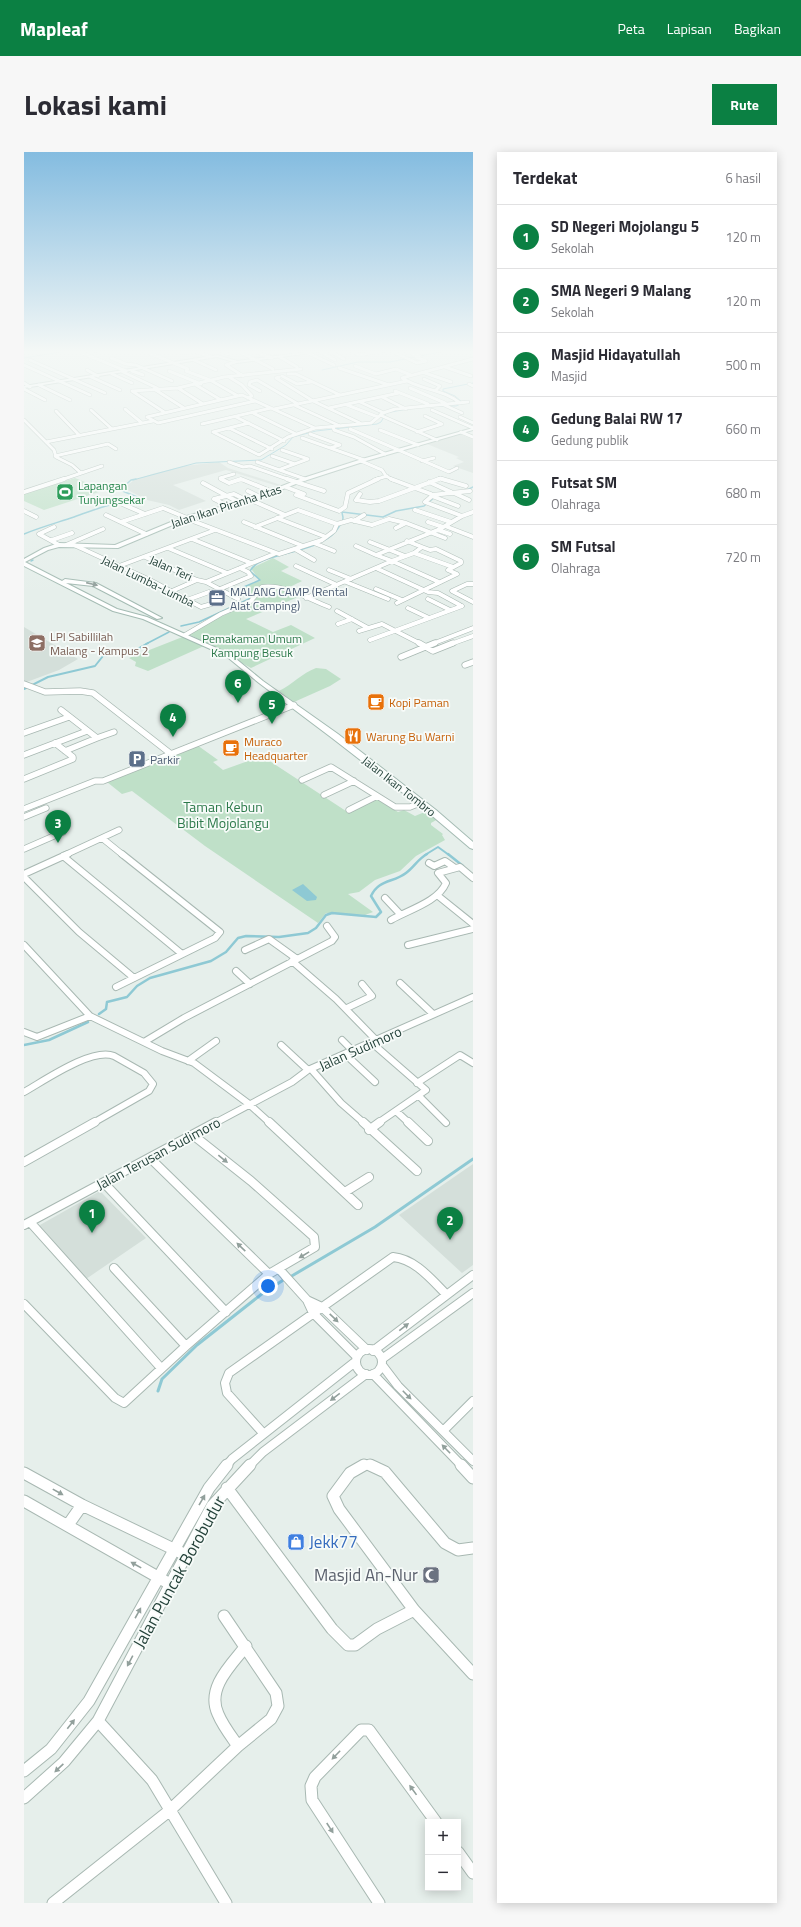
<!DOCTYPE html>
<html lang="id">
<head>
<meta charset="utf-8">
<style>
  body { margin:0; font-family:"Titillium Web",sans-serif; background:#f7f7f7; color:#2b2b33 }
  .controls { position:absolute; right:12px; bottom:12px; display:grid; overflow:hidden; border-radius:0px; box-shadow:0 2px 10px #0003 }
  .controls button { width:36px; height:36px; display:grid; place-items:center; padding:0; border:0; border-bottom:1px solid #e1e1e2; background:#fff; color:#2b2b33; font:20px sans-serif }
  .you { position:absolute; left:244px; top:1134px; width:14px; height:14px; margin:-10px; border:3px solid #fff; border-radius:50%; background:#1a73e8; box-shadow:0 0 0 6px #1a73e833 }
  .badge { display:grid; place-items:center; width:26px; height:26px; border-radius:50%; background:#0b8043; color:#fff; font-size:13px; font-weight:700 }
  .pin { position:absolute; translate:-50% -33px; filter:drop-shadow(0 1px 2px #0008) }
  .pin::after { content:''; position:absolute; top:21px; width:14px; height:12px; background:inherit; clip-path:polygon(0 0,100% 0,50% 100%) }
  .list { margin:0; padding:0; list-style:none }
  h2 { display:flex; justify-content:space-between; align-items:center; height:52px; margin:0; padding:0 16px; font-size:17px }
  h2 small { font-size:13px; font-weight:400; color:#7c7c81 }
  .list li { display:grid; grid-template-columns:26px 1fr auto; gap:12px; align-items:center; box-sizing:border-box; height:64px; padding:0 16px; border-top:1px solid #e1e1e2 }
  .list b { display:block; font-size:15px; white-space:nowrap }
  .list p { margin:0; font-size:13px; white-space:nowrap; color:#7c7c81 }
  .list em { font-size:13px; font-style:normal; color:#7c7c81 }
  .map { position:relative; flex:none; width:449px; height:1751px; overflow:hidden; border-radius:0px }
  header { display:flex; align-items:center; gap:24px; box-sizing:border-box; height:56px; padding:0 20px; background:#0b8043; color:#fff }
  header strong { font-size:19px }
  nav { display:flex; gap:22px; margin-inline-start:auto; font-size:14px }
  .intro { display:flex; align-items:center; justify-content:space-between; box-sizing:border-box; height:96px; padding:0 24px }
  h1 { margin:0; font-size:28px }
  .button { padding:10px 18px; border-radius:0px; background:#0b8043; color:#fff; font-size:14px; font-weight:700 }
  main { display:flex; gap:24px; padding:0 24px }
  aside { flex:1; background:#fff; border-radius:0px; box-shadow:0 2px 10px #0003 }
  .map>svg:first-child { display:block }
  .built { fill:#d4dfda }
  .green { fill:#bfe0c8 }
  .water { fill:#8ec9d4 }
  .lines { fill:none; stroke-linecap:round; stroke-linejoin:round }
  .stream-far4 { stroke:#8ec9d4; stroke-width:1 }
  .stream-far3 { stroke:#8ec9d4; stroke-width:1.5 }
  .stream-far2 { stroke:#8ec9d4; stroke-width:2 }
  .stream-far1 { stroke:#8ec9d4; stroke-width:2.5 }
  .stream { stroke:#8ec9d4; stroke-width:3 }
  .street-far5-casing { stroke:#a8b8b2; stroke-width:4 }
  .street-far4-casing { stroke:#a8b8b2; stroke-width:5 }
  .street-far3-casing { stroke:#a8b8b2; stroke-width:7 }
  .street-far2-casing { stroke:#a8b8b2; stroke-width:8 }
  .street-far1-casing { stroke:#a8b8b2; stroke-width:10 }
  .street-casing { stroke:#a8b8b2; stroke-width:13 }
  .secondary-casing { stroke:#a4bbb3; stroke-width:2 }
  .street-far5 { stroke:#fff; stroke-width:3 }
  .street-far4 { stroke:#fff; stroke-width:4 }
  .street-far3 { stroke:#fff; stroke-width:5.5 }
  .street-far2 { stroke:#fff; stroke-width:6 }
  .street-far1 { stroke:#fff; stroke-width:8 }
  .street { stroke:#fff; stroke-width:11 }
  .secondary { fill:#fff; fill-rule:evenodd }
  .oneway { fill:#92a09c }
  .labels { text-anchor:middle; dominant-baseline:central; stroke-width:3.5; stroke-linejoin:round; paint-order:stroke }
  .far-leisure-label { font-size:12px; fill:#27864d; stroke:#f7fbf9; text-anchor:start }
  .far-street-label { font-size:12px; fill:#24423a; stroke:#f7fbf9 }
  .far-service-label { font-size:12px; fill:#4e5e75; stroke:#f7fbf9; text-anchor:start }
  .far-education-label { font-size:12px; fill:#785e54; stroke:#f7fbf9; text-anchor:start }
  .far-park-label { font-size:12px; fill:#2d7a4b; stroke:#f7fbf9 }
  .far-food-label { font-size:12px; fill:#c56008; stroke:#f7fbf9; text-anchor:start }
  .park-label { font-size:14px; fill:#2d7a4b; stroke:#f7fbf9 }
  .street-label { font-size:14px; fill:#24423a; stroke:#f7fbf9 }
  .near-shop-label { font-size:17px; fill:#366cbe; stroke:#f7fbf9; text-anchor:start }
  .near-street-label { font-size:17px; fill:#24423a; stroke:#f7fbf9 }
  .near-worship-label { font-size:17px; fill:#5b616d; stroke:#f7fbf9; text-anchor:end }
</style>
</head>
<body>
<header>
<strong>Mapleaf</strong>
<nav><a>Peta</a><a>Lapisan</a><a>Bagikan</a></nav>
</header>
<div class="intro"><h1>Lokasi kami</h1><a class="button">Rute</a></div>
<main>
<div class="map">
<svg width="449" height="1751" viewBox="0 0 449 1751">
  <rect width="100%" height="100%" fill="#e6efeb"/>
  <path class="built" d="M437,282L449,286V321L429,314L440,310L432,306L435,305L403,292Z
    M195,310L204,316L260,334L257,335L202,318L149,333L182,349L155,358L145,353L123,348L100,336L110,328L128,322L160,314Z
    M0,475L54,507L35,518L0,531Z
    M449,1012V1113L438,1121L375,1063Z
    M76,1039L122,1086L62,1127L14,1076L16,1073Z"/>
  <path class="green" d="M51,326L81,338L20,358L0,349V342Z
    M249,406L265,415L257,419L278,429C272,432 265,436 259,436C244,436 240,426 228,443L216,438L215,436L236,429L228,418V416Z
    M241,435L257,437L274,445L222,467L249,480L267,473L291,486L227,516L163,481L230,449L235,439Z
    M161,484L180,494L124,519L111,514L112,510L105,506Z
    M292,516L302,517L317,527L306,534L270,550L255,539C269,532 278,521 292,516Z
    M173,593L194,608L189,610L199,618L238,604L325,661L353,647L374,660L380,658L391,664L403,659L414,667L407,671V673L419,682L418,683L421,688L392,704L376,719L351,728L335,740L324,742L349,760L341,763L302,761L294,771L181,694L108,639L98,642L83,630Z"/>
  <path class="water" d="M279,732L293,745L292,748L283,749L268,738Z"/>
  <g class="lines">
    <path class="stream-far4" d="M0,206L49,198
      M298,218L334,210H366L426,198
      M415,254H432L439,251L431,244L419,239V237L449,231
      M109,328L172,311L237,308L262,293L269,285L292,279L353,272L357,270L362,261L383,257"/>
    <path class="stream-far3" d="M443,338L449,335
      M0,382C17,375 32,371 50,365C76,356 87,350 116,349L118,347L96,338L107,328L112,327
      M7,409L9,408
      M157,474L175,470L227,446L228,444L215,437L236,428L226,419C235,400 292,403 312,379C314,376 319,370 319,366C319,364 318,362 318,360L359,365L372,359L400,354L411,345
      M122,492L145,480"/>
    <path class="stream-far2" d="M0,537L24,525L71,514L79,504L108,500L124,491
      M401,703L414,695L425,703"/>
    <path class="stream-far1" d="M424,702L439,714
      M75,862L82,857L83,850L103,845L113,834L126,826L187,809L202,800L214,786L222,784L255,785L284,781L292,776L302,763L308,761L352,765L357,760L347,744C355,727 369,731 382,721C390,715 394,707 403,702
      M0,893L25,888L64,870"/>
    <path class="stream" d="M266,1125L351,1075L449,1007
      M134,1239L138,1227L173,1193L239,1141L261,1127"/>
    <defs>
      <path id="street-far5" d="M51,198L102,219
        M69,198L72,199
        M118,198L164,217
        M150,198L158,201L171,199
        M168,198L187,205
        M195,198L204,202
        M212,198L249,217
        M227,198L248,206
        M266,198L274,202
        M304,198L320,207
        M325,198L335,203L364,198
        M365,198L393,211L402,209L392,205L395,204
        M379,198L395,204
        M397,198H402
        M295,199L311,208
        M284,201L310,213
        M256,205L273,215
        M87,206L102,212L112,213L148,229
        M6,208L81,241
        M170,208L192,218
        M211,210L202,213L219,224
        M0,213L66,243
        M331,214L352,222L372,217L387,223
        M421,215L447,224
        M315,216L365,233
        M63,218L74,224
        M108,219L119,223
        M145,219L177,232
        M162,219L186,228L214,244
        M99,220L133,236
        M401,221L427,230
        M88,222L108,231
        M264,222H272L316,243
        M258,224L273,232L287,230
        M67,225L96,238
        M205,225L218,233L228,244L224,246
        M255,225L252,226L289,249L336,271
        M400,227L416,234L412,238
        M0,231L6,235
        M445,232L449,234
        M15,233L46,248
        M172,233L197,248
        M154,236L179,252
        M386,236L421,251
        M0,237L21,248
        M130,237L160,256
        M108,239L154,236L200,225L277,217
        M108,239L140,260
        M236,239L225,233L226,230L233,228L274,252
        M371,239L404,252
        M358,245L382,257
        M336,250L360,261
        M436,251C419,237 396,238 378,226L449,207
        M270,253L316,274
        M323,253L354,265
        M420,253L438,261
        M305,256L375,241
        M101,257L118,271
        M250,257L383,229
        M67,258L88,277
        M408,258L449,276
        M32,259L55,283
        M229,261L272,282
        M356,263L413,288
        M123,265L218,243L291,276
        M123,265L134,271L231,249
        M212,265L260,289
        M436,265L449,271
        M0,268L30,298L32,305L48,313L57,321
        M178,272L247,256
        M309,275L310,278L330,285L361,302
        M205,276L248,297
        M326,277L425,320L433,316
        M356,278L394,293
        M189,280L235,303L264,285L291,276L347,271L359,261L371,257L444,250
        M189,280L225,271
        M393,280L418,272L401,264
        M437,280L449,285
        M286,282L316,293L306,296
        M278,286L340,308
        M22,290L129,269
        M258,298L284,307
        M31,304L84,292L92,297
        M248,304L271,312
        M337,309L358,318L362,324L369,328
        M398,309L410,306
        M205,310L219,315L226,314L266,328
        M233,310L281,327
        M257,317L284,307
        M37,328L78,314
        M199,328L196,326L210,322
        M215,328H218
        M350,328L363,324
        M412,328L416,326L421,328"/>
      <path id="street-far4" d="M197,327L205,331L217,327L249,340
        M263,327L300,339
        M367,327L407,342L408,344L401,350L438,364
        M418,327L442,334
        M405,330L427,340
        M179,331L216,351
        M262,335L280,342
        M224,339L236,345
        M0,340L40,327
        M430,341L445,348
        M336,342L332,348L346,350L355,349L415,327
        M272,343L315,359L321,355L324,341L354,327
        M408,343L446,339
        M408,344L434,354
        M227,348L261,363
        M96,351L121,362
        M204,354L190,347L210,342L224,349
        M391,358L427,370
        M0,359L12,365
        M82,363L122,382
        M161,366L255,402L298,388L310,379L313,372
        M253,366L302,385
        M330,369L340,363
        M97,370L139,356L163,366
        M220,370L279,394
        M404,370L419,375
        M313,372L327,368L348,373L365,367L382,371L421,386
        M421,374L449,385
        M30,375L15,382L35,393
        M231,375L274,358L313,372
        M372,376L382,371
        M414,378L426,382
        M168,387L227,411
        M28,388L48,381
        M383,389L398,395L390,401L368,409L415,430
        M346,390L381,404
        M290,391L310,399
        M42,393L79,377
        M50,393L126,428L177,455L198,449
        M332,394L352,403
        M144,396L203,421
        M271,397L290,408
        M390,401L429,415
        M121,405L173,428L182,430L214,447
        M95,414L191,378
        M272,414L313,433
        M354,417L404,440L414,441L436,453
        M305,418L327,427
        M182,430L250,402
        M322,430L364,447
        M449,432H443L428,439L449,450
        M196,437L227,424L224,420L216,416
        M352,437L378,448
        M148,439L173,428
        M282,446L368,409L352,403L416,377L438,364L449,360
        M404,447L426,458
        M163,448L185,440
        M373,451L433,422L424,418L437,411V409L412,397L406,398L398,395
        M384,456L405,466
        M313,459L344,476
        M314,472L328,467
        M335,479L358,472L397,492
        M161,483L197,462L227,449L238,435C261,432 284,447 305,455
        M346,488L438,454
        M408,492L449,476
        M427,492L449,484"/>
      <path id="street-far3" d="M395,491L409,499L429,491
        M377,505L411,491
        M441,513L449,510
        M0,532L21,540L56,539L69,541L147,602
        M37,558L73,586L41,599
        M0,581L45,565
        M73,586L90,580
        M0,603L63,579
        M0,627L49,607V605L31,591
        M278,628L307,615L371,655H386L396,651
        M300,643L330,629
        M0,657L71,629H79L270,553
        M325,658L353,644
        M0,665L22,656
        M78,686L99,703
        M0,697L39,680
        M41,703L95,678"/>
      <path id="street-far2" d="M39,704L158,802
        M405,711L410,714L421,709L431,716
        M0,722L44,702
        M0,725L55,780L110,826
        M413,743L449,772
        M361,746L376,762
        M367,768C384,758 414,750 422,731L414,721L436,715L449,726
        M0,793L66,864L138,899L170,911L225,952L246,971
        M384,793L449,777
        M221,798L245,787L273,807
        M268,809L312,847L353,889
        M212,819L226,832
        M376,831L409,862
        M92,835L191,786L196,780L98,702
        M323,856L348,844L338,832
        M0,880L13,885L66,864
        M318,888L329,899
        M120,890L160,866L308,789L311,785L303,774
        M348,891L402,938L354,971
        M257,893L284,918
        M321,902L351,930
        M164,909L192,889
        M287,917L317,951L340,971
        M393,931L436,903L449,911
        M0,940C20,929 68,895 90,904L120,921L129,932L125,939L69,971
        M395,944L422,971
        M373,960L385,971
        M191,971L268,930L284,918L449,845"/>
      <path id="street-far1" d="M245,970L334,1053
        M339,970L393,1019
        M384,970L404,989
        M345,978L356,970
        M126,1006L245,1122
        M0,1010L71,970
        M80,1031L202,1160
        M321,1040L345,1025
        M6,1070L137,1216
        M0,1073L192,970
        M90,1116L162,1194
        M255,1117L283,1148L289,1161L332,1204
        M283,1148L298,1155L343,1198
        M0,1152L91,1246L100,1251L162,1194L245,1122L291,1095L290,1085L227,1029L169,983
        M332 1210a13 13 0 1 1 26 0a13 13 0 1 1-26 0Z
        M349,1199L449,1123
        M358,1207L449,1141
        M358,1213L374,1234L449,1309
        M349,1222L438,1314
        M419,1279L449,1249
        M239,1281L203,1241L201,1231L205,1221L369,1105C391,1107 407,1127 422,1142
        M202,1314L208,1307L331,1210
        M225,1314L239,1300L342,1222
        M337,1314L343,1313L349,1314"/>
      <path id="street" d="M340,1313L326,1321L309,1344L315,1357L390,1458L449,1522
        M346,1313L361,1320L421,1391L434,1398L449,1396
        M437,1313L449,1326
        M0,1321L58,1353L162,1403
        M203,1336L308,1477L324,1493H331L353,1477L390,1458
        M0,1349L146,1432
        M44,1373L58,1353
        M74,1569L128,1628L202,1751
        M214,1594C207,1584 199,1574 194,1562C182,1536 207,1513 222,1494
        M0,1619L27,1597L65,1549L185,1336L203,1313
        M0,1646L40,1610L74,1569L188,1354L226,1313
        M434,1700L449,1721
        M29,1751L145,1659L214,1594L247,1567L254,1554L252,1541L200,1464
        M355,1751L288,1648L287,1634L291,1625L337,1578H345L412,1670"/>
      <path id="secondary" d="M298,198H308L213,211L193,205L0,236V234L193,203L213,209Z
        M449,276V278L342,309L277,330L229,349L163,367L94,396L35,395L24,398L1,410L38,429L41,427L72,431L138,466L133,467L69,434L42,431L93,457L123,465L206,502L239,529L314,582L412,658L449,690V697L446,696L406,662L308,586L235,531L202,504L119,467L89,459L0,414V407L20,396L35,391L91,393L159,365L225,347L273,328L338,307Z"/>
    </defs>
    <use href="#street-far5" class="street-far5-casing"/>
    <use href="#street-far4" class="street-far4-casing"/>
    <use href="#street-far3" class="street-far3-casing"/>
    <use href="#street-far2" class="street-far2-casing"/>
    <use href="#street-far1" class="street-far1-casing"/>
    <use href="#street" class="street-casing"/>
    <use href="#secondary" class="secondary-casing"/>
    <use href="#street-far5" class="street-far5"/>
    <use href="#street-far4" class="street-far4"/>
    <use href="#street-far3" class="street-far3"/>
    <use href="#street-far2" class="street-far2"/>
    <use href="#street-far1" class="street-far1"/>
    <use href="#street" class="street"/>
    <use href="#secondary" class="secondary"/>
  </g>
  <defs><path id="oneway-solid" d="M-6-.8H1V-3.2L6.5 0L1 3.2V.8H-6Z"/></defs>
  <g class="oneway">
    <use href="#oneway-solid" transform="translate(68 432) rotate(13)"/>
    <use href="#oneway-solid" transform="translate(199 1007) rotate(39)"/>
    <use href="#oneway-solid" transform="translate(217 1095) rotate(-136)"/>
    <use href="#oneway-solid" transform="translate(280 1103) rotate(149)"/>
    <use href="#oneway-solid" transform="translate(310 1166) rotate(44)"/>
    <use href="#oneway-solid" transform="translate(380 1175) rotate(-38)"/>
    <use href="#oneway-solid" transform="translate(383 1243) rotate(45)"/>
    <use href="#oneway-solid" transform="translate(311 1245) rotate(143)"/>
    <use href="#oneway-solid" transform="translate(422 1297) rotate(-134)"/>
    <use href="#oneway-solid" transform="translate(34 1340) rotate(29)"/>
    <use href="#oneway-solid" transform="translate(178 1348) rotate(-60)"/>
    <use href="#oneway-solid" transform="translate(112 1413) rotate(-151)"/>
    <use href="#oneway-solid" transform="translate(114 1461) rotate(-61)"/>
    <use href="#oneway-solid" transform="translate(106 1509) rotate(118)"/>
    <use href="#oneway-solid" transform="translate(47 1572) rotate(-52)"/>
    <use href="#oneway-solid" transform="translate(312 1603) rotate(134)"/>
    <use href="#oneway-solid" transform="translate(35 1616) rotate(137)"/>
    <use href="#oneway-solid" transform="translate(389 1638) rotate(-126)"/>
    <use href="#oneway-solid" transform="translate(306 1676) rotate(57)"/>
  </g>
  <linearGradient id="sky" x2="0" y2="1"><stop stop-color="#84bce0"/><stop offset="0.45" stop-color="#f4f8f6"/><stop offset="1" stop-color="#f4f8f6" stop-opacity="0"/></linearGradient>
  <rect width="449" height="443" fill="url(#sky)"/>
  <defs>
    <symbol id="stadium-square" viewBox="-11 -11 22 22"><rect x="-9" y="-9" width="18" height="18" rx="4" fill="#2e9e5b" stroke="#f7fbf9"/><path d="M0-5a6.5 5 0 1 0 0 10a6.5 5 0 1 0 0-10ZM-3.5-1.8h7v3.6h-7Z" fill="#fff"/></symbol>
    <symbol id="office-square" viewBox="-11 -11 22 22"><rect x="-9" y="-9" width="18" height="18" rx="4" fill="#5c6f8a" stroke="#f7fbf9"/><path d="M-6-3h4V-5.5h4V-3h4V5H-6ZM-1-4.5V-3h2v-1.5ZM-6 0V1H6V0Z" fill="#fff"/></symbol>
    <symbol id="school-square" viewBox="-11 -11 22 22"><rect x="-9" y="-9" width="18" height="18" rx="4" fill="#8d6e63" stroke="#f7fbf9"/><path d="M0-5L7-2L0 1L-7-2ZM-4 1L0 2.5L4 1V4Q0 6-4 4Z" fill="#fff"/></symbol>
    <symbol id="cafe-square" viewBox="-11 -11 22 22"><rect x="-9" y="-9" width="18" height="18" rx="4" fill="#e8710a" stroke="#f7fbf9"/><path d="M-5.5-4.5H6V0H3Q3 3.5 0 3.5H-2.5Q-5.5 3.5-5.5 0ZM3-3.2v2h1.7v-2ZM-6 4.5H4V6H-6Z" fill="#fff"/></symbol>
    <symbol id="restaurant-square" viewBox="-11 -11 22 22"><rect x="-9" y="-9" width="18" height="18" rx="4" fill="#e8710a" stroke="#f7fbf9"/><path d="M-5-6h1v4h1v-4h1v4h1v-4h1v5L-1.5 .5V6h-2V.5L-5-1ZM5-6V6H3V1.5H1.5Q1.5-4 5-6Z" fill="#fff"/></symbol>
    <symbol id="parking-square" viewBox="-11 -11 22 22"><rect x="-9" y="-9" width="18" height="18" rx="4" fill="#5c6f8a" stroke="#f7fbf9"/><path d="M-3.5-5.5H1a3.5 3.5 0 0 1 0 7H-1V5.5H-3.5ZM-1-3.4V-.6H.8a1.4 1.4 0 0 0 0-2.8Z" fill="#fff"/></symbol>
    <symbol id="shop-square" viewBox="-11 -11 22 22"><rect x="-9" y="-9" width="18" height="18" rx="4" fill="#3f7fe0" stroke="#f7fbf9"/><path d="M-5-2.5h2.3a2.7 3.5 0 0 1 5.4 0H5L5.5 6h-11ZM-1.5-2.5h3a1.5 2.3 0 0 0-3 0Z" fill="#fff"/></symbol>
    <symbol id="mosque-square" viewBox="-11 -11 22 22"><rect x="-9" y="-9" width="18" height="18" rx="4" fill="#6b7280" stroke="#f7fbf9"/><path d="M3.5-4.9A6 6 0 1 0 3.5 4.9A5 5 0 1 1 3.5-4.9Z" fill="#fff"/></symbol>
  </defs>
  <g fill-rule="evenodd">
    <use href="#stadium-square" x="31" y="330" width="20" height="20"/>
    <use href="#office-square" x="183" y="436" width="20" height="20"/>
    <use href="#school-square" x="3" y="481" width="20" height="20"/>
    <use href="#cafe-square" x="342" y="540" width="20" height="20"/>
    <use href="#restaurant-square" x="319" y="574" width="20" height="20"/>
    <use href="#cafe-square" x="197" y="586" width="20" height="20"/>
    <use href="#parking-square" x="103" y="597" width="20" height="20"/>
    <use href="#shop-square" x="262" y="1380" width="20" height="20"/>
    <use href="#mosque-square" x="397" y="1413" width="20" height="20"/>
  </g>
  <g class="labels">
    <g class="far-leisure-label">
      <text x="54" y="333">Lapangan<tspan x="54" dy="14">Tunjungsekar</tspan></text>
    </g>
    <g class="far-street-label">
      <text transform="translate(202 354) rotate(-18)">Jalan Ikan Piranha Atas</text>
      <text transform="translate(147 416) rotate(24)">Jalan Teri</text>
      <text transform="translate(124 429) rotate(26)">Jalan Lumba-Lumba</text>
      <text transform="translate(375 634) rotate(38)">Jalan Ikan Tombro</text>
    </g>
    <g class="far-service-label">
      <text x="206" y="439">MALANG CAMP (Rental<tspan x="206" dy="14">Alat Camping)</tspan></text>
      <text x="126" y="607">Parkir</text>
    </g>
    <g class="far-education-label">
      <text x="26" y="484">LPI Sabillilah<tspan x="26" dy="14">Malang - Kampus 2</tspan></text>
    </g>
    <g class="far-park-label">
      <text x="228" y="486">Pemakaman Umum<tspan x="228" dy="14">Kampung Besuk</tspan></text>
    </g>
    <g class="far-food-label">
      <text x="365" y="550">Kopi Paman</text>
      <text x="342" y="584">Warung Bu Warni</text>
      <text x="220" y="589">Muraco<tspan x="220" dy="14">Headquarter</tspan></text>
    </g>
    <g class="park-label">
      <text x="199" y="654">Taman Kebun<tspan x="199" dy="16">Bibit Mojolangu</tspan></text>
    </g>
    <g class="street-label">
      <text transform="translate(336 896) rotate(-24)">Jalan Sudimoro</text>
      <text transform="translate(134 1001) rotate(-28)">Jalan Terusan Sudimoro</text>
    </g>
    <g class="near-shop-label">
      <text x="285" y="1390">Jekk77</text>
    </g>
    <g class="near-street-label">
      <text transform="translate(155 1420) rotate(-61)">Jalan Puncak Borobudur</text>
    </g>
    <g class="near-worship-label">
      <text x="394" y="1423">Masjid An-Nur</text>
    </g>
  </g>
</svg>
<div class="controls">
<button>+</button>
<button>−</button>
</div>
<div class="you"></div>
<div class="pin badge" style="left:68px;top:1081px">1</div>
<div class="pin badge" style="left:426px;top:1088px">2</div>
<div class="pin badge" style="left:34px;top:691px">3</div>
<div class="pin badge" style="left:149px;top:585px">4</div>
<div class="pin badge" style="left:248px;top:572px">5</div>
<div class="pin badge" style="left:214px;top:551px">6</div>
</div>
<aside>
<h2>Terdekat<small>6 hasil</small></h2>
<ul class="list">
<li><span class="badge">1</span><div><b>SD Negeri Mojolangu 5</b><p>Sekolah</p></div><em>120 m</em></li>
<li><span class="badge">2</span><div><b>SMA Negeri 9 Malang</b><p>Sekolah</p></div><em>120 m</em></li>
<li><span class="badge">3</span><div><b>Masjid Hidayatullah</b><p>Masjid</p></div><em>500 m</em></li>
<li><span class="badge">4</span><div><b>Gedung Balai RW 17</b><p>Gedung publik</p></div><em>660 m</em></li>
<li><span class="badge">5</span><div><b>Futsat SM</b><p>Olahraga</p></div><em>680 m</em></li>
<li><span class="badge">6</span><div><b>SM Futsal</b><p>Olahraga</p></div><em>720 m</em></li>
</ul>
</aside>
</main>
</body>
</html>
